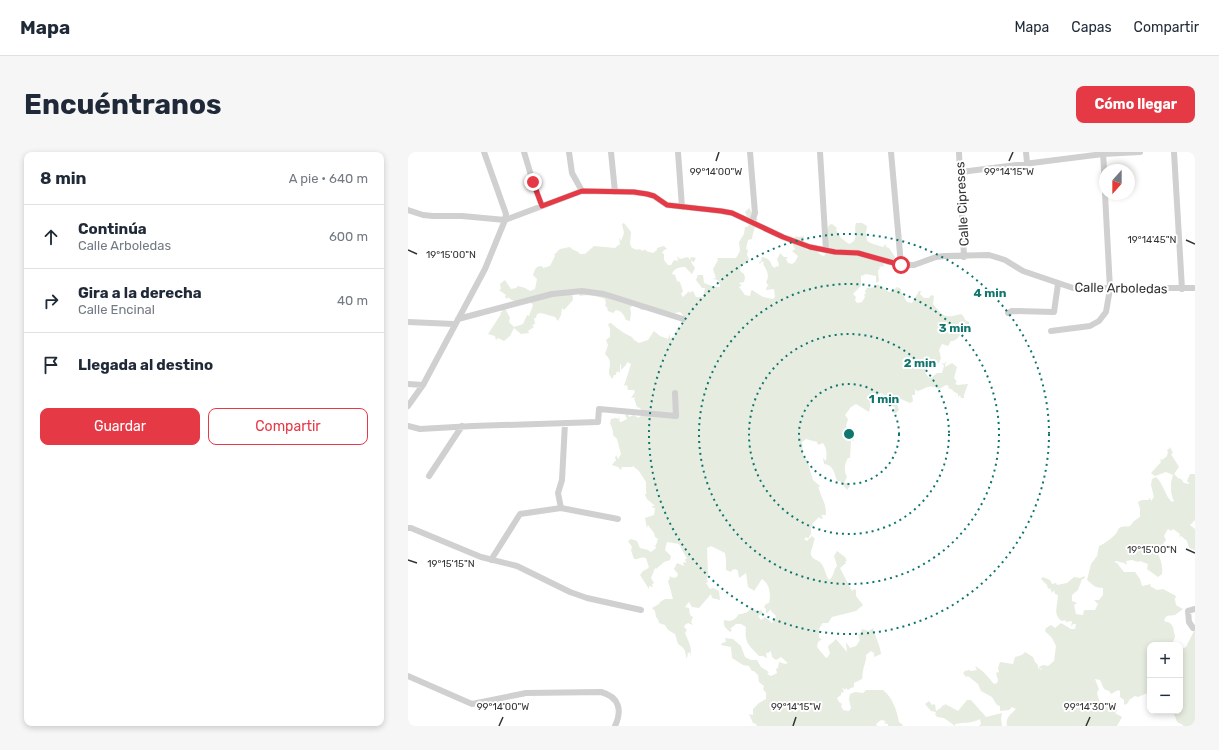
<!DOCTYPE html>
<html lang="es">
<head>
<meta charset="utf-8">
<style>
  body { margin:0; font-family:Rubik,sans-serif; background:#f6f6f7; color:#1f2937 }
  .controls { position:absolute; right:12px; bottom:12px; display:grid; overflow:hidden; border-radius:8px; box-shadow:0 2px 6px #0003 }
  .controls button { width:36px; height:36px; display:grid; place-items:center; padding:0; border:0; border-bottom:1px solid #e0e1e3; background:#fff; color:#1f2937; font:20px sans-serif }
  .compass { position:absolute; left:691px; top:12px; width:36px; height:36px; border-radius:50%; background:#fff; box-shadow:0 2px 6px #0003; rotate:201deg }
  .stop { position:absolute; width:12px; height:12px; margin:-9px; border:3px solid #e63946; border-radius:50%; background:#fff }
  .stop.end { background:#e63946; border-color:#fff; box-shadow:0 1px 4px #0008 }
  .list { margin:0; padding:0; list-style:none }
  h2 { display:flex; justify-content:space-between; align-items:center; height:52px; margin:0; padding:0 16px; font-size:17px }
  h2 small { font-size:13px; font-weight:400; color:#747a83 }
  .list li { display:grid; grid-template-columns:26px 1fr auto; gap:12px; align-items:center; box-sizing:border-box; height:64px; padding:0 16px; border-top:1px solid #e0e1e3 }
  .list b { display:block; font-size:15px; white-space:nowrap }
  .list p { margin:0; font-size:13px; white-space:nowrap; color:#747a83 }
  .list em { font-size:13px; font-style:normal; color:#747a83 }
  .actions { display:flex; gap:8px; padding:12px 16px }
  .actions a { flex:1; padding:9px 0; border:1px solid #e63946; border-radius:8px; text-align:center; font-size:14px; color:#e63946 }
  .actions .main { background:#e63946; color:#fff }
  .icon { flex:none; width:22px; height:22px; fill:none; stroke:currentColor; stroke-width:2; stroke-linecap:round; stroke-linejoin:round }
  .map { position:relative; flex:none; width:787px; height:574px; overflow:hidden; border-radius:8px }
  header { display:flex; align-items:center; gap:24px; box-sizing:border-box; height:56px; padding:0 20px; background:#fff; border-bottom:1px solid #e0e1e3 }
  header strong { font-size:19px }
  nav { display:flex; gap:22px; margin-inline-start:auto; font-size:14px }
  .intro { display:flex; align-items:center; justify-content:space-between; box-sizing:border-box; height:96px; padding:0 24px }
  h1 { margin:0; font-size:28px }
  .button { padding:10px 18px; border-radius:8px; background:#e63946; color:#fff; font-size:14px; font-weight:700 }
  main { display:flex; gap:24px; padding:0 24px }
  aside { flex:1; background:#fff; border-radius:8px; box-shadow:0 2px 6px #0003 }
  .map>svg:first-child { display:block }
  .green { fill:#e6ecdf }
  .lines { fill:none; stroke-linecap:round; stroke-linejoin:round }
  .minor { stroke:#d0d0d0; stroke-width:6 }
  .route { stroke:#e63946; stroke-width:5 }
  .ticks { fill:none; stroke:#333; stroke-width:1.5 }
  .ring { fill:none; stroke:#0f766e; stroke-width:2; stroke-dasharray:2 4 }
  .labels { text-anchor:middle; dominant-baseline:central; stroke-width:4; stroke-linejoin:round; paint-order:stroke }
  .street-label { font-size:13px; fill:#333; stroke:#fff }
  .ticks-label { font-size:10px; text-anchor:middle; fill:#333; stroke:#fff; stroke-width:4; stroke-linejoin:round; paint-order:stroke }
  .centre { fill:#0f766e; stroke:#fff; stroke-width:2 }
  .ring-label { font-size:12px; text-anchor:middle; font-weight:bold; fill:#0f766e; stroke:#fff; stroke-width:4; stroke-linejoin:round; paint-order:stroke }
</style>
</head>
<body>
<header>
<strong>Mapa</strong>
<nav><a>Mapa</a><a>Capas</a><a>Compartir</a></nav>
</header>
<div class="intro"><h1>Encuéntranos</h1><a class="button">Cómo llegar</a></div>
<main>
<aside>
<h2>8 min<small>A pie · 640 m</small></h2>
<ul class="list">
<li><svg class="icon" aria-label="ahead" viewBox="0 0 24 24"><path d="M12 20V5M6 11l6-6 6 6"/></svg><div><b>Continúa</b><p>Calle Arboledas</p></div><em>600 m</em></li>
<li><svg class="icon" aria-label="right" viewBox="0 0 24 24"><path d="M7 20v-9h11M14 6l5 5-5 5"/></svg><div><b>Gira a la derecha</b><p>Calle Encinal</p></div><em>40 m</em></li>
<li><svg class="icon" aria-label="arrive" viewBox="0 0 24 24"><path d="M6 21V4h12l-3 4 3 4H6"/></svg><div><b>Llegada al destino</b></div></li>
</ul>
<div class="actions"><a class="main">Guardar</a><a>Compartir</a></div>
</aside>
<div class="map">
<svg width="787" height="574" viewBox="0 0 787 574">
  <rect width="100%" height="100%" fill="#fff"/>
  <path class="green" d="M341,56L345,62L343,63L350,67C348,70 344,85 344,87L340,88L338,97L340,98L339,103L341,107L339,111L333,113L332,119L336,122L337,126L336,130L331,131L332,132L334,133L331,135L337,143L342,144L343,139L344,138L355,145L365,147L367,145L366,137L358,138L359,134L361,135L358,130C362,124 359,118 355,112L356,111L354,109L352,112L351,110L353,109L354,105C360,106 362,108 364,114L367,116L368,114L370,115L371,112L369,107L371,104L372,101L376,105H380L378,107L380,111L384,112L387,110L390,104L384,99L387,97L382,88L383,92L380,89V86L383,84L385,87L388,84L390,85L396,84L395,91L399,98H400V94L412,99L410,101L415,104L417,103C419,95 422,86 419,78L421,73L424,72L429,76L428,78L433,86L441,92C452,88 445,79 448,71H454L459,74L458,81L459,89C464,92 469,93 475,95L478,92V95L481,96L487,105L484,111L479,113L475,110L476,114L471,115L472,117L470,118L471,129L468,131V124L458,122L453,124C453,136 455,132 445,142L448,145L447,148L449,151L454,150L457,145L456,142H458L457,139L459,136L468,135L469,132L481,140L485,139L489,135L493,137V140L499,150L504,151L511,139H513L512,142L516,146H521L523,143L526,144L525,152C535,164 535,167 553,162L556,165L557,168L561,170V174C559,175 557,176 555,178C551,182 551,189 543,189L540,194L534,192L531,198L533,206L531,211L518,216L517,220L520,225L523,226L529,221H534L536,214L533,210L536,212L538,209L537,215L544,211L549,215L546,226L549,230L547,231L549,233L560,232L556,243V246H553L552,243L550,245V242L545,239V238L540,236L541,234L538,233L531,237C519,231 519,237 509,239L507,237V243H504L505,249L502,251L493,247L489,252L491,258L488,261H485L487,255L483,254L479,245L473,241L464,246L461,260L448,252L443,255L437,263L440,267L438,274L441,277L446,289L443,288L442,306H440C436,312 436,320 439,325L436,331H440L442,334L439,338L432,329H429C426,321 426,313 416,312L415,306L418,309C419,302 419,297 415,291L410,293L409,290L398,287L394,290L395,305L399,308L400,312L401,313V315L405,328L412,334L410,336L411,337C414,348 418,350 418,363H413L415,366L413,367L411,365L404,372L405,374L403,375V382L400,387L399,385L396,387L399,389L404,384L407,387L406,388C406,393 402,399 403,403C404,407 410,408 413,411C417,416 417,422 421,428C426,425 425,418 429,414L426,404L429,399L437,405L439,409H437L438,411L432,416L433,418L444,439L446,437L448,438V444L455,453L448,459L424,465L420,471H415C410,476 411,480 411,486L414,487L410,490L409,495L418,506L420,505L422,501L420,495L421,493L424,491L428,487L439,500L438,490L442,496L448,494L452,488L450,483L452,482L454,477L461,479L465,476C467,485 472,492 473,502L466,505V501L463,499L458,503C459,509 455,514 455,520C454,523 455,525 454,527L446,531V535L443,536L440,538L438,536L437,538L434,535L436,540L433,541V543L429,546L431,550L434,552L433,554L435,558L441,559L443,556L441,547L442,542L447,540L455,541L458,538H475C485,546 489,559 491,570L495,573L494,574H480V572L476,571L478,569L473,568L468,572L469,574H349L348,572L345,571L341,562L345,563V557L351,551L358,547V541L355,537L356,534L351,530L350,523L346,519H344L341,514L335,513L324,506L323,495L313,493L314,491L318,490L317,486L325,487L333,494L337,505L343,508H349L353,515L361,520L359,522L363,524L369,521L368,517L370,516L371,510L377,512L380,511L373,505L368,508L364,505L363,499L360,501H358L359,506L355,504H351C341,493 336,491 338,475L333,472H328L322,477L324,478L322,480C318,476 315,475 316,468C324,470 327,468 331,462C337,462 341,460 343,455L346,458L350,459L353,458L355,461L350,464L353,468L357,465L364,471L367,467L368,464L363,459V457L358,462V457L356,455L358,452L361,451C363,442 362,432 354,427L346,439L344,437H343L340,435L338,421L331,426L330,419L328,417L324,418L323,420L318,418V408L317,401L303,394L299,396L300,422L299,428L300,430L298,431L302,437L305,436L311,439L312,448L304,446L303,442L291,456L284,455L281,450L277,455L281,456L282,463L285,465L283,470L285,473L280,471L277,473L276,475L279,478L277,481C280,489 285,496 282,504V500L280,501L279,506L278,505C278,498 275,495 270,492L267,482L260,478L257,473L251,471L250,467L248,465L247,459L244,456L251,452L252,450L257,447H265L260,429L262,426L261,424L266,426L269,425L270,422L266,417L269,411L276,414L275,410L278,411L277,407H279L271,392L259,390L257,398L263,404L262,408L256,410L248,417L247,416L243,426L246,431L244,432L245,435L241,434V437L232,423L235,419L239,417L241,415L238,406C233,404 230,408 226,407L223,398L224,395L220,389L223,387L229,389L232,396L240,398L241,399L243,400L248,396L247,393H248L250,387L247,385L246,381L240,373L239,376L237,366L246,363L247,356H245L244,354H247L239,347L237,343L239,340H238V330L231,319L225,314L224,315H214L213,318L210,315L204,313L208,308L207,306L208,303L210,307L213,302L209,287L205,283V279L202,271L203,267L208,266L210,267L212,265L211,269L213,270L219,267L217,262L220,261L221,265L226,263L230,266L236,262L232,256L229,255L226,246L228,245L223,246L227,240L226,238H220L219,233L216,234L223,212L219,210L218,213L213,218V212L212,213V221L210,219L208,221V223H206L204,227C203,225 201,223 201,221C201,212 205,210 197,202L200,193L198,188L202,185V177L200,172L203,171C210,177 215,181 224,185L226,188L231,191L240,188L246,179L252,184L260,187L262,182V186L267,184L269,176L270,178L276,169L275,163L272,160L267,161L241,157L233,158L227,151L222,156L223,161L222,169L218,168C216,163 214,159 208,158L205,161L200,159L199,155L197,154L198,151L197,147C190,144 178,142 172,144L170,140H164L165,148L156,158L154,156L153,163L150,169L147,165L133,161L129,162L128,166H126L127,172L124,173L126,175L120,179L121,181L113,182L106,176L102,184L96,189L90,186L88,188L87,184L80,182L93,162L92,161L94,160V158L97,156L102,166L101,170L106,175L115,172L119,163L121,164L125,153L122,150C114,151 106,151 100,145L99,147L97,145L98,143L91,138L93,137L92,132L97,128L103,137L108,136L110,134L117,136L122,139L127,137L129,127L125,123C127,117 128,114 134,114L135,116L142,114L147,104L146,102H147L152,97L162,95C165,99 169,98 172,102H177L186,94L207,96L212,92L211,85L213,89L216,81L214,72L216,71L223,80L222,92L224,96L229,98L231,97L235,99L237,97L238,99L245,101L249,98V96L256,94L259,97L256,98L254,101L256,102V108L260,113H263L266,108L270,109L269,104L272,107L280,105L282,108L283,105L288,106L285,111L284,108L283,110L287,116L284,122L277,115C272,115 266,116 264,122L267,123L269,129L272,130L275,139L273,142L275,145L281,139V141L285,139L288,145H295L297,136H294L288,128L290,123H295L296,131L307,135H312L311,129L305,126H308L305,117L310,108L309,106H328L332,99L331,90L336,82L337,75H339L342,72L337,60Z
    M762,295L765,301L763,302L771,315L766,322L770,326L773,327L776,331L782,332L779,329L782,322H787V368L782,373L787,377V398L781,396L779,389L773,384L771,385L772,382L765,377L763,379L760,377L756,384L758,388L749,400C753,408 755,414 754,422L750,425L739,417L740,412L732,409L730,410L724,408L718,409L719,413L716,411L708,409L706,410L709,411L716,420H727L732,427L734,434L743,432L742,434L749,438L755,437L768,444L767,447L768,453L775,457L767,463C761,464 758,462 756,469L762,471L765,475L767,485L765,490L768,493H742V540L730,545L727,544L721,548L720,551L716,553V548L712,545V539L710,538L703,542L701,539L696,537L692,528L687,527L691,537L689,541L692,552L698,554L703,550H706L709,559L707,561L714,565L709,574H599C597,566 603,562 608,557L604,555L601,558L592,559V554L589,553L584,545L573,539L570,532L560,524L558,525L555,521L558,518V519L561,518L563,519L569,518L567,514C576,519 580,525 586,532L589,531L590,528L588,521L591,520L590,516L592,510L605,512L607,505L614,503L617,500L625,505L627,510L630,513V516L634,518V516L632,517L631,515L635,513L640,514L646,509L648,494L644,486L637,479L638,476L643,473L647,476L653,471L663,477H667L668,472H665L663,475L664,469L658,470L657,468L654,469C644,462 650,454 650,443L647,442L646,438L644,441L642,436L640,437L639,433L633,427L635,425L642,428L644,432L648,431L649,433L659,431L666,425L672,426L677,424L676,427H674L670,438L664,443V449L669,451L666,453L668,462L675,463L676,458H687L690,452L686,448H691L695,443V436C687,436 685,433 679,428L683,412L689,404L691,394C696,392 706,385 709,380C711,377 709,377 713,375C715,374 719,375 722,374L726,369L732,365V357L730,350L734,348H740L742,346L743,349L746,345L743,333L744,327L748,325C756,332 756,343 764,350L766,349C762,341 762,331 765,323L758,320L747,324L743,321L753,310L752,307L754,308L759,304L760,300L759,298L761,297Z
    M787,477V574H775V573L769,570L767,564L763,559H772V495L776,496L778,495Z
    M559,548H563L578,565L594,561L593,567L594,574H571L573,572L572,567C563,572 556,570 547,572V574L536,566L529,565L527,562L528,560L523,559L517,552L521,549L524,553L527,552L528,559L534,555V553L536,554L537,552L550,559Z"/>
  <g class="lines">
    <path class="minor" d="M116,0L125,30L134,54
      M161,0L164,21L174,39
      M203,0L207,40
      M270,0L274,55
      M342,0L347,61L344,70
      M412,0L418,98
      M483,0L493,113
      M551,0L556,105
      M618,0L619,11
      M695,0L697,37
      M766,0L774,137
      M553,20L695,2L732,0
      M0,58L15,63L25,64H54L97,68L174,39L225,40L239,42L246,44L259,53L313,59L324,61L375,85L402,95L427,100L450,101L493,113H506L528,105L536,104L581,103L597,108L615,119L665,136H787
      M600,161L604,159L646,160L650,132
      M50,167L144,142L174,139L196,142L275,167
      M0,170L46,172
      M643,179L682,174L691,169L698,160L702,137L697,42
      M0,232L15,233
      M0,254L15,233L77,117L97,68L98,62L76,0
      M0,274L12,277L65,274L190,270L191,257L268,264L267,241
      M21,324L54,274
      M153,356L150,341L154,328L157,271
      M0,376H3L73,405L109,414L162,440L179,446L233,458
      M83,408L112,362L153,356L210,367
      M785,476L781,470L780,459L787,457
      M0,524L64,552L118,541L193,540C212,545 214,559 207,574"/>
  </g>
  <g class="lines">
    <path class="route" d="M125,30L134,54L174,39L226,40L239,42L246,44L259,53L313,59L324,61L375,85L402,95L427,100L450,101L493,113"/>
  </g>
  <path class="ticks" d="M308,9L311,0M601,9L605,0M778,88L787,92M0,98L9,102M778,397L787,401M0,408L9,411M91,574L95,565M385,574L388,565M678,574L682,565"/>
  <g class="ring">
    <circle cx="441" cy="282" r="50"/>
    <circle cx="441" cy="282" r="100"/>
    <circle cx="441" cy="282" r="150"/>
    <circle cx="441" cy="282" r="200"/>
  </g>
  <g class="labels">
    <g class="street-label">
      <text transform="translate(554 52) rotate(-93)">Calle Cipreses</text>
      <text transform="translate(713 136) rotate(1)">Calle Arboledas</text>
    </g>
  </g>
  <g class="ticks-label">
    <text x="308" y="23">99°14'00"W</text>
    <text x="601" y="23">99°14'15"W</text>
    <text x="744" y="91">19°14'45"N</text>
    <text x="43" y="106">19°15'00"N</text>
    <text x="744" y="401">19°15'00"N</text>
    <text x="43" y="415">19°15'15"N</text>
    <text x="95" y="558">99°14'00"W</text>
    <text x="388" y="558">99°14'15"W</text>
    <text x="682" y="558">99°14'30"W</text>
  </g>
  <circle cx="441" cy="282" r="6" class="centre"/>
  <g class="ring-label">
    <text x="582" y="145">4 min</text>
    <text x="547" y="180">3 min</text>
    <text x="512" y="215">2 min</text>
    <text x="476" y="251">1 min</text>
  </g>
</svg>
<div class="controls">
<button>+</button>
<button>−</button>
</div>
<svg class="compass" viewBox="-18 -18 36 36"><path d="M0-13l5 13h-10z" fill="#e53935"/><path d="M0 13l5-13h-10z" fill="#747a83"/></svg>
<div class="stop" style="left:493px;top:113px"></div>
<div class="stop end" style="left:125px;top:30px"></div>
</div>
</main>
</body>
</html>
